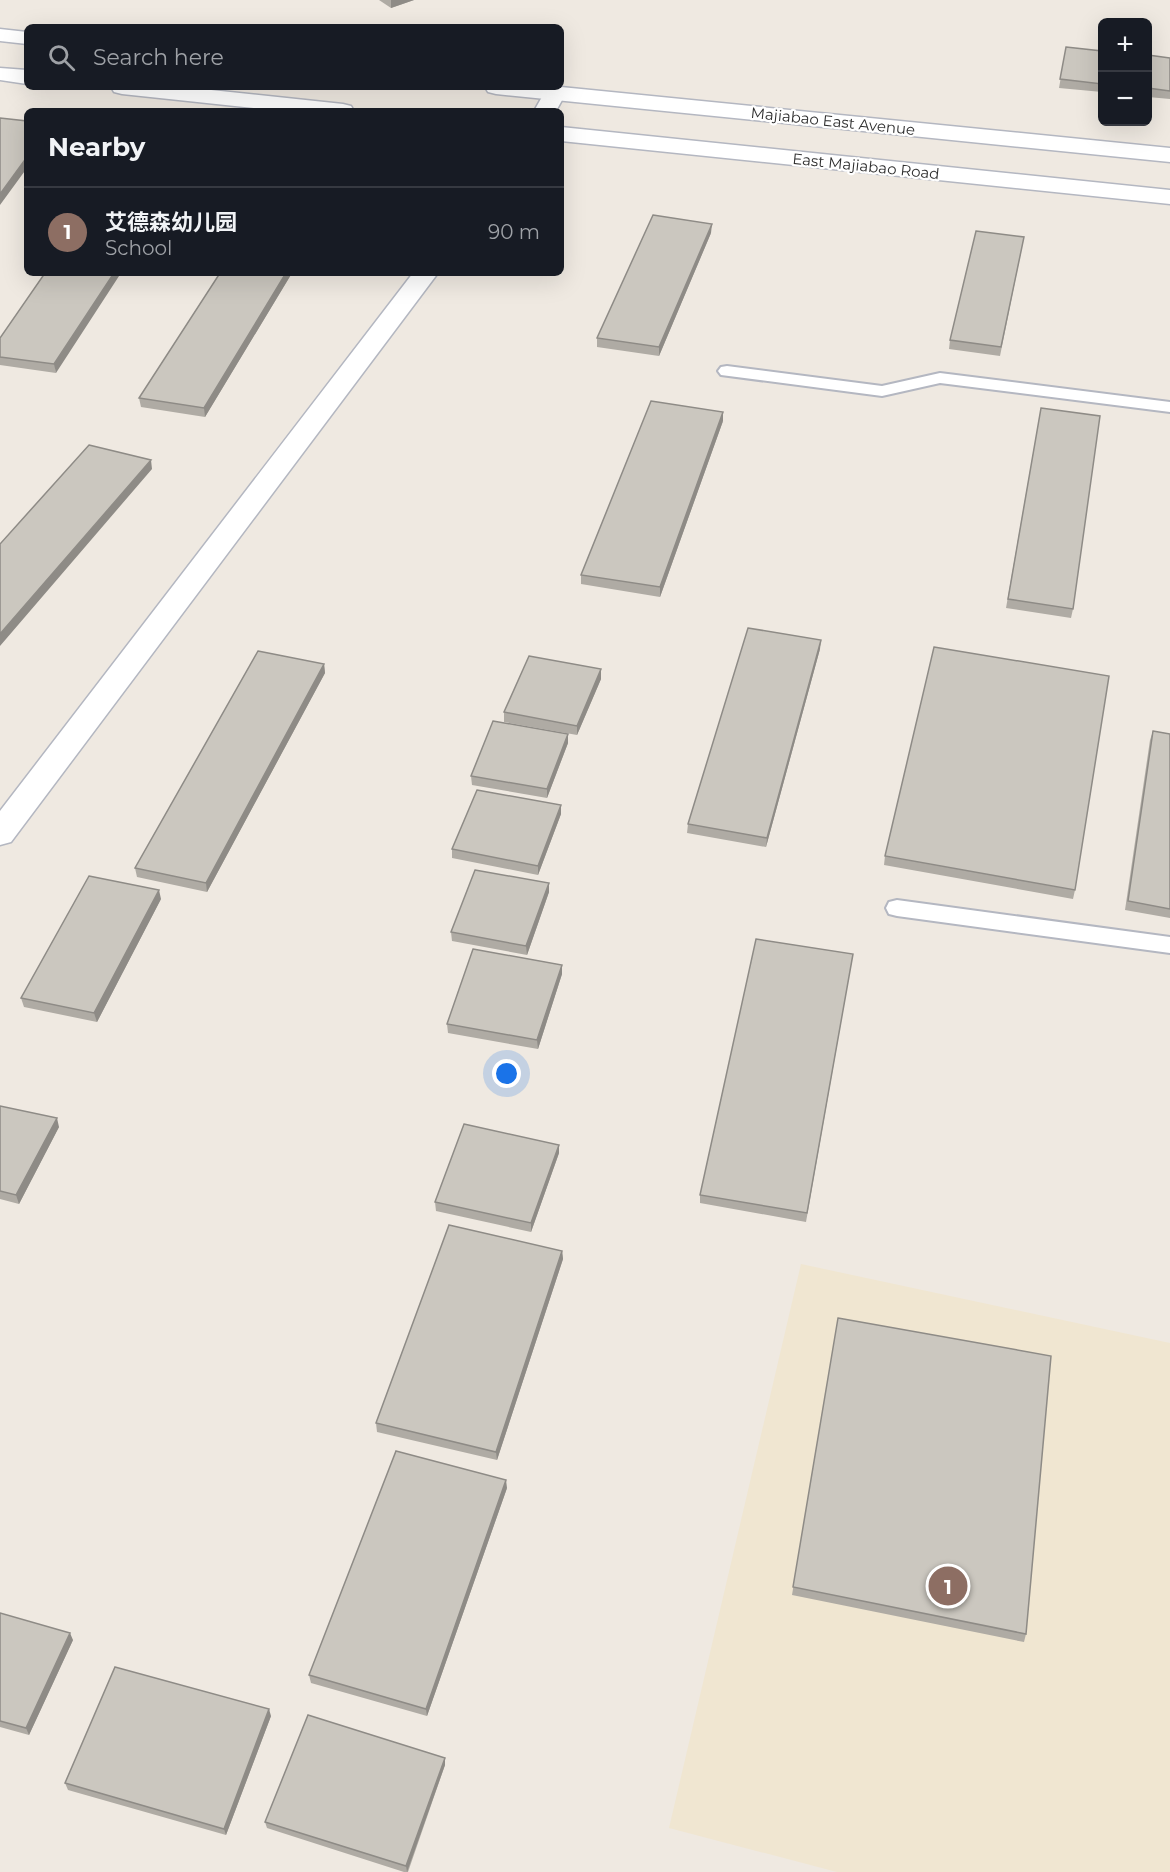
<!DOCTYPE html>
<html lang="en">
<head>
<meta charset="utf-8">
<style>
  body { margin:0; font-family:Montserrat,"Noto Sans SC",sans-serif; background:#20242c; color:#f1f3f6 }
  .controls { position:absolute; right:18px; top:18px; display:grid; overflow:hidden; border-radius:9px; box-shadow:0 6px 24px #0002 }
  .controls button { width:54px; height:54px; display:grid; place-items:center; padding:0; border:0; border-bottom:2px solid #363941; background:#171b24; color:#f1f3f6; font:30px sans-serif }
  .you { position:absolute; left:507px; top:1074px; width:21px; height:21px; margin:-15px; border:4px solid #fff; border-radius:50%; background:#1a73e8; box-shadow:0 0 0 9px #1a73e833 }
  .badge { display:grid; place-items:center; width:39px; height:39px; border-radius:50%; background:#4264fb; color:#fff; font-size:20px; font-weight:700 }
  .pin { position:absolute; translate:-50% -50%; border:3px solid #fff; box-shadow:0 2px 6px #0006 }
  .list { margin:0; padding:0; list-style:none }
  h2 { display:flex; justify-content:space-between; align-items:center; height:78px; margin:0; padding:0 24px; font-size:26px }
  h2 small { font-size:20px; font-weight:400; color:#9ea1a6 }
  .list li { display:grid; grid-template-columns:39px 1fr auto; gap:18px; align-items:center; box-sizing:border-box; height:90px; padding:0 24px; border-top:2px solid #363941 }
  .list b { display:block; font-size:22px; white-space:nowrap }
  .list p { margin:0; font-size:20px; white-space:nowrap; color:#9ea1a6 }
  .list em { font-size:20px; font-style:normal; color:#9ea1a6 }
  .icon { flex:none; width:33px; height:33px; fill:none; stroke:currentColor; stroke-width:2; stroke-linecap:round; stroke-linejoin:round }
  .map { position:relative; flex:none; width:1170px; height:1872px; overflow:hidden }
  .search { position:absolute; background:#171b24; box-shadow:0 6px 24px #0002; left:24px; top:24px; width:540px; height:66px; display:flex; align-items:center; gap:15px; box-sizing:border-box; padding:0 21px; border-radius:9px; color:#9ea1a6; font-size:22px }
  .panel { position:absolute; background:#171b24; box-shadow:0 6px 24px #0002; left:24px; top:108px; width:540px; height:168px; border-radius:9px }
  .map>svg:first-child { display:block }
  .education { fill:#f0e6d1 }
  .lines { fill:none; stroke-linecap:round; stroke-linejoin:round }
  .service-casing { stroke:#b4b7c1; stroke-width:4 }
  .minor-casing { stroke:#b4b7c1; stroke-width:3 }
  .secondary-casing { stroke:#b4b7c1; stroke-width:3 }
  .service { fill:#fff; fill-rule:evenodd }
  .minor { fill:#fff; fill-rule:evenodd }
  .secondary { fill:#fff; fill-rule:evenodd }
  .wall { fill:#afaba4 }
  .shaded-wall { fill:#8e8b86 }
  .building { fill:#cbc7bf; stroke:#8e8b86; stroke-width:1.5 }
  .labels { text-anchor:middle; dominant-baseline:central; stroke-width:4.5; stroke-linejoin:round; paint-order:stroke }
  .far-street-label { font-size:15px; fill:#2e2e2e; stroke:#fff }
</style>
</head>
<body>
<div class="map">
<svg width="1170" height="1872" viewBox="0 0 1170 1872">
  <rect width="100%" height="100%" fill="#efe9e1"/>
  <path class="education" d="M801,1264L1170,1343V1872H837L669,1828Z"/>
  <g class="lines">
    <defs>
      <path id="service" d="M727,366L882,386L940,373L1170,402V412L940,383L882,396L721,375L718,371L721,367Z
        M897,900L1170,937V953L897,916L889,914L886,908L889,902Z"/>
      <path id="minor" d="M557,87L563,88L566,93L556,111H534L547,88Z
        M413,273H438L11,842L0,845V811Z"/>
      <path id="secondary" d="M0,29L27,32V44L0,41Z
        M0,68L27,70V84L0,80Z
        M111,87H183L343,104L351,106L354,111H282L122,94L114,92Z
        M485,87H561L1170,148V162L496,94L488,92Z
        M561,127L1170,190V204L561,141Z"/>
    </defs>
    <use href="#service" class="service-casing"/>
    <use href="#minor" class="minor-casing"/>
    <use href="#secondary" class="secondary-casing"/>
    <use href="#service" class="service"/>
    <use href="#minor" class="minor"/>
    <use href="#secondary" class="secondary"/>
  </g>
  <path class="wall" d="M379,0H414L391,8Z
    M1066,47L1102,51V92L1059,88Z
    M1148,55L1170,58V99L1148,97Z
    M711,233L659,356L597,347V338Z
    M1024,237L1000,356L949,349L950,340Z
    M45,273L56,373L0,365V338Z
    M220,273H292L205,417L141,407L139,398Z
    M1041,408L1073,609L1071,618L1006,608Z
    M723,421L660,597L581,584V575Z
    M820,649L766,847L687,833L688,824Z
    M324,664L325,673L207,892L137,877L135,868Z
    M601,669V679L577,735L504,722V712Z
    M1153,731L1170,734V918L1125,910L1150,740Z
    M568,734V743L547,798L472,785L471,776Z
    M561,805V814L538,875L452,858V849Z
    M885,856L1075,890L1073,899L884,865Z
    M549,883V892L527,955L452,941L451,932Z
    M161,899L97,1022L24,1007L21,998Z
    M853,954L806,1222L700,1203V1195Z
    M562,965V974L538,1049L448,1033L447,1024Z
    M0,1106L59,1127L19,1204L0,1199Z
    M559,1145V1153L531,1232L436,1211L435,1202Z
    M562,1251L563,1259L497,1460L377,1432L376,1423Z
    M838,1318L1026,1634L1024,1642L792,1595Z
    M507,1488L427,1716L311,1683L309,1675Z
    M0,1613L73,1640L29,1735L0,1727Z
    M271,1716L226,1835L68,1790L65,1783Z
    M445,1758V1765L408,1872H404L267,1828L265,1822Z"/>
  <path class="shaded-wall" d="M391,0H414L391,8Z
    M27,157V168L0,205V194Z
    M712,224L711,233L659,356V347Z
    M114,273H121L56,373L54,364Z
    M286,273H292L205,417L204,408Z
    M723,412V421L660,597V587Z
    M151,460L152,469L0,646V634Z
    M821,640L820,649L766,847L767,838Z
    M324,664L325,673L207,892L206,883Z
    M601,669V679L577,735V726Z
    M568,734V743L547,798V789Z
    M561,805V814L538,875V866Z
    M549,883V892L527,955L526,946Z
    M159,890L161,899L97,1022L94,1013Z
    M562,965V974L538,1049L537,1040Z
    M57,1118L59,1127L19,1204L16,1195Z
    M559,1145V1153L531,1232V1223Z
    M562,1251L563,1259L497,1460L496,1452Z
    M506,1480L507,1488L427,1716L426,1709Z
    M70,1633L73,1640L29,1735L26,1728Z
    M269,1709L271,1716L226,1835L224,1829Z
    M445,1758V1765L407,1872L406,1866Z"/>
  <path class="building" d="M1066,47L1102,51V84L1060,79Z
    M1148,55L1170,58V91L1148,88Z
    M0,118L27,121V157L0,194Z
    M653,215L712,224L659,347L597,338Z
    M976,231L1024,237L1001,347L950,340Z
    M45,273H114L54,364L0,357V338Z
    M220,273H286L204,408L139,398Z
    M651,401L723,412L660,587L581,575Z
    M1041,408L1100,416L1073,609L1008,599Z
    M89,445L151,460L0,634V544Z
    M748,628L821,640L767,838L688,824Z
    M934,647L1109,676L1075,890L885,856Z
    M258,651L324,664L206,883L135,868Z
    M529,656L601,669L577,726L504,712Z
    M493,721L568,734L547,789L471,776Z
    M1153,731L1170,734V909L1128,901Z
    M477,790L561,805L538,866L452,849Z
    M475,870L549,883L526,946L451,932Z
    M89,876L159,890L94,1013L21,998Z
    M756,939L853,954L807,1213L700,1195Z
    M473,949L562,965L537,1040L447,1024Z
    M0,1106L57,1118L16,1195L0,1191Z
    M464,1124L559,1145L531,1223L435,1202Z
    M449,1225L562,1251L496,1452L376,1423Z
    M838,1318L1051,1356L1026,1634L793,1587Z
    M396,1451L506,1480L426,1709L309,1675Z
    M0,1613L70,1633L26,1728L0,1721Z
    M115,1667L269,1709L224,1829L65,1783Z
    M308,1715L445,1758L406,1866L265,1822Z"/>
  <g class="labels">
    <g class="far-street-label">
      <text transform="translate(833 121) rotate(6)">Majiabao East Avenue</text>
      <text transform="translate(866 166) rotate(6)">East Majiabao Road</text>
    </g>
  </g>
</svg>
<div class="controls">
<button>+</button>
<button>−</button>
</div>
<div class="you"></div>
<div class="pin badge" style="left:948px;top:1586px;background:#8d6e63">1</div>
<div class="search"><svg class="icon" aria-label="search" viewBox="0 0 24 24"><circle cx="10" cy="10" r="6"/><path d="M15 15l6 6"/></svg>Search here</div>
<section class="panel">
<h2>Nearby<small></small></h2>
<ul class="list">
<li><span class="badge" style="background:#8d6e63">1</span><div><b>艾德森幼儿园</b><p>School</p></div><em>90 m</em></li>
</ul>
</section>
</div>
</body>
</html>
